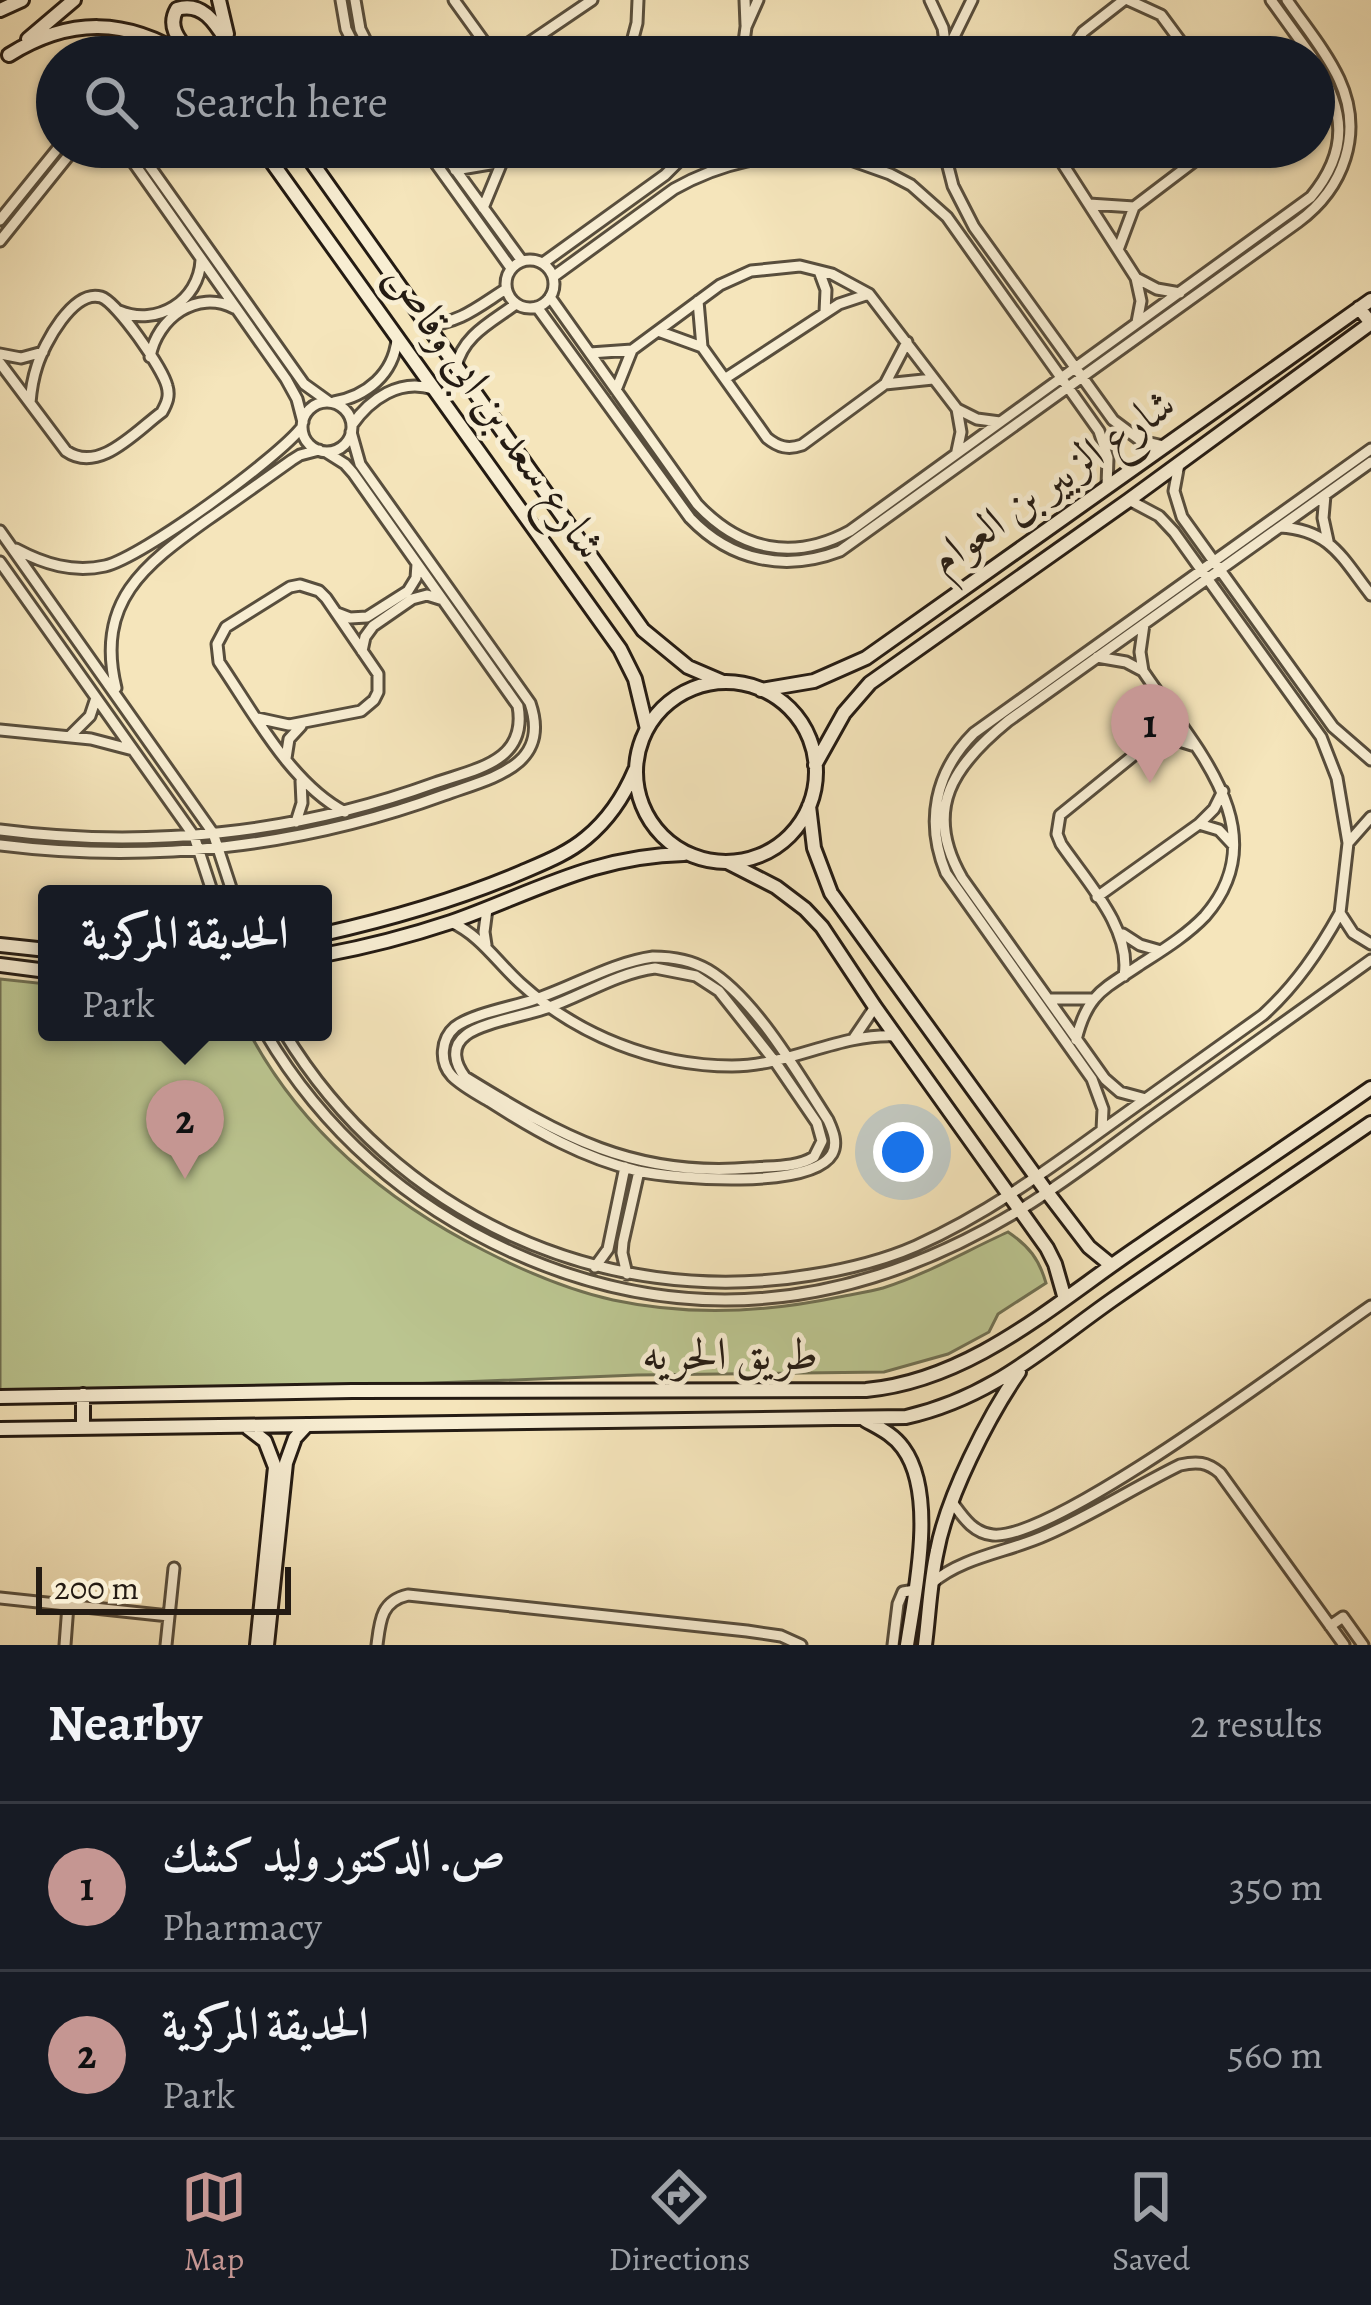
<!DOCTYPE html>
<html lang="en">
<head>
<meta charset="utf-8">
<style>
  body { margin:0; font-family:Alegreya,Amiri,serif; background:#242831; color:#f1f3f6 }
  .scale { position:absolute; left:36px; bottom:30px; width:255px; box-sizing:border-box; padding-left:12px; border:6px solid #241b13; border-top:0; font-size:33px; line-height:42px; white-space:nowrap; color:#241b13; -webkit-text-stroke:9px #f8eed3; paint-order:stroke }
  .you { position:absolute; left:903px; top:1152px; width:42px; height:42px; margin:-30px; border:9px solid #fff; border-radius:50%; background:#1a73e8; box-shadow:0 0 0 18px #1a73e833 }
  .badge { display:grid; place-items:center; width:78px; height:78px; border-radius:50%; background:#c59692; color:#111; font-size:39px; font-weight:700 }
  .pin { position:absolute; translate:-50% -99px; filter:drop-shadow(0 3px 6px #0008) }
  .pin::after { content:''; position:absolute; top:63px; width:42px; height:36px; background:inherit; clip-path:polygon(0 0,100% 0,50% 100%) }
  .popup { position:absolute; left:38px; top:885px; width:294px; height:156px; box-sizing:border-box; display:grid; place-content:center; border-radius:12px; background:#171b24; filter:drop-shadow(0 3px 9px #0005); font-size:39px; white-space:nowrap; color:#9ea1a6 }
  .popup b { font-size:45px; color:#f1f3f6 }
  .popup::after { content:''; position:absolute; left:50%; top:100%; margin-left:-24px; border:24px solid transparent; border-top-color:#171b24 }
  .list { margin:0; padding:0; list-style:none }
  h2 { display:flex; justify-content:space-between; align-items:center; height:156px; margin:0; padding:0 48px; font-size:51px }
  h2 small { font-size:39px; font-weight:400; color:#9ea1a6 }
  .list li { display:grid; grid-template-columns:78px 1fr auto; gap:36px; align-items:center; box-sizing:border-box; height:168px; padding:0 48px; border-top:3px solid #363941 }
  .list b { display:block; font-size:45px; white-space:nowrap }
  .list p { margin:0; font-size:39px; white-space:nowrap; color:#9ea1a6 }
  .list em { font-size:39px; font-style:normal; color:#9ea1a6 }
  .icon { flex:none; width:66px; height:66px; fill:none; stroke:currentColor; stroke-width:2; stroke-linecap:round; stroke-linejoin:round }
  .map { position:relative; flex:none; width:1371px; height:1645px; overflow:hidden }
  .search { position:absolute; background:#171b24; box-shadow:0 3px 9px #0004; left:36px; right:36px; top:36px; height:132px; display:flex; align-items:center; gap:30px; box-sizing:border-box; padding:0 42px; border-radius:66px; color:#9ea1a6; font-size:45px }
  .sheet { height:492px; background:#171b24 }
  nav { display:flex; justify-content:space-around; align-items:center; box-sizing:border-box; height:168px; border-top:3px solid #363941; background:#171b24; font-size:33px; color:#9ea1a6 }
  nav a { display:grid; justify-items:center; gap:6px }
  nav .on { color:#c59692 }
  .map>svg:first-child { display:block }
  .green { fill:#bbc590; stroke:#707052; stroke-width:3 }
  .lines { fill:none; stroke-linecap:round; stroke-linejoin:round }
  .street-casing { stroke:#584e3d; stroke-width:15 }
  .secondary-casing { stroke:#241b13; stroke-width:18 }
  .street { stroke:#f8eed3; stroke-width:9 }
  .secondary { stroke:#f8eed3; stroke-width:12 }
  .labels { text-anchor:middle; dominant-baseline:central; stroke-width:10; stroke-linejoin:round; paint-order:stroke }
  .street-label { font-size:45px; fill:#241b13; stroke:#f8eed3 }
</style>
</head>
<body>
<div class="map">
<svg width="1371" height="1645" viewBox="0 0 1371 1645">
  <rect width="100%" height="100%" fill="#f5e5bb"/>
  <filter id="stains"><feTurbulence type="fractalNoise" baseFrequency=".00167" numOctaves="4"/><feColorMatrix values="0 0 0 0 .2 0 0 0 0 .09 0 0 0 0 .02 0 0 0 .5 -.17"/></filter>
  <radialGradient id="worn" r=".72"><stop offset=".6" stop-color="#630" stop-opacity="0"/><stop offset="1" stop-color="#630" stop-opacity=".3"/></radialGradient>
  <path class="green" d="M0,979L47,984V1032H249C302,1131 386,1201 485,1251C526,1272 568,1290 613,1300C688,1316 763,1313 839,1297C853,1294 869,1292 883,1288C925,1275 968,1250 1008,1232C1029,1246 1039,1259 1046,1283L998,1314L989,1332L948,1354L884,1372L637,1375L310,1388L0,1391Z"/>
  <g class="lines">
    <defs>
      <path id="street" d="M341,0L346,29L360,57
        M355,0L360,29L374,57
        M454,0L495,57
        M745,0L746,25
        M930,0L943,28L947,57
        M1128,0L1161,15L1192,57
        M1271,0L1312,57
        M947,51L972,0
        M508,57L592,0
        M628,57L637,23L638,0
        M742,57L746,27L758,0
        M1066,57L1083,32L1124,0
        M110,147L131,159L286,379L297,399L303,422
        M136,147L304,384L329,402
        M424,147L511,268
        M439,147L522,261
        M798,147C831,160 859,160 892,147
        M943,147L953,186L974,227L1113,420L1141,441L1163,446
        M1056,147L1059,158L1136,278L1141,301L1137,322
        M845,158L890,174L911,185L947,217L1099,431L1108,458L1107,486
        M455,170L502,162L526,147
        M1089,204L1134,207
        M483,208L502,162
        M0,220L59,147
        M0,241L69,155L84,147
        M1118,250L1134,207L1213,147
        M506 284a24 24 0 1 1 48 0a24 24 0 1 1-48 0Z
        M543,263L665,175L693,147
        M819,271L826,290L825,312
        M553,277L674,189C722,162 769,153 823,156
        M1136,278L1157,289L1180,293
        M550,297L697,504C740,550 793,562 850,531L1311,197C1350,150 1345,110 1314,60
        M698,301L702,347
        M537,307L690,518C731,561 785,572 840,551L1298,222C1344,188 1364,133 1339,79C1326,51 1304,25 1287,0
        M119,311C157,327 199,301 201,260
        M426,325C459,324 479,306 506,289
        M658,331L702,347L767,438C778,447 788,450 802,445L885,384L907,342
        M590,353L632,350
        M0,354L21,358L43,352
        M150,357C157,318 197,289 234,308
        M0,363L66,451C99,474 135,432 162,412C167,403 170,396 167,386C163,369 117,302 101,297C73,289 44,344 37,366C33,378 31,390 30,403
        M456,367C463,335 492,322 516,304
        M726,378L839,304L869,294
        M885,384L933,379
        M616,390L632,350L720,285L751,271L800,266L832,274L869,294L957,409L977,419L1000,422
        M334,402C367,396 393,374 397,340
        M302 427a25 25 0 1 1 50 0a25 25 0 1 1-50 0Z
        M352,425C370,399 400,378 433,389
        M957,451L961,432L957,409
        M1179,464L1174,491L1182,517L1333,727L1371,760
        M1325,495L1323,518L1328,541
        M1129,500L1159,516L1174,532L1321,737L1337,778L1348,843
        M1280,527C1331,530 1342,558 1371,595
        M0,531L213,833L233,894
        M16,549C44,564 73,573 105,566C143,557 278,458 302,427
        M0,562L194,836L213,894
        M337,613L350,618L367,617L408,591L416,578L417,564
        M362,651L365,637L373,626L412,599L427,595L443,600
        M1097,657L1126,662L1143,671
        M116,688C95,602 144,565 207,520C236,500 264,480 292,460L300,455L319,450
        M257,718L289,725L361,711L374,700L378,692V674L326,598L319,591L300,585L290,587L226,627L217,644L219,662C253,712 291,784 345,812
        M0,730L91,739L133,750
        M70,736L90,716L96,698
        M1150,742L1173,739L1192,745
        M286,758L289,739L301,726
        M1371,817L1348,843L1340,913L1353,933L1371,944
        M296,822L302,803L301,781
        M1199,824L1219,830L1233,845
        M0,830C147,849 295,834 435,783C475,769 528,762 518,706L353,473L345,464L326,452
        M0,845C151,864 302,847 444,795C490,778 552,767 530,703L360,464L351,432
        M1097,897L1199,824L1214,809L1223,791
        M451,922C481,936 496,961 520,983C577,1035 654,1066 732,1066C789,1066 839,1033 896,1036
        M1123,934L1140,945L1161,951
        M486,945L484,932L487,909
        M653,957C672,957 691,960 708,970C755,998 798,1074 828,1120C833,1131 838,1143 832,1154C811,1190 674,1179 638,1171C583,1158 536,1131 489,1101C477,1094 462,1086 452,1076C439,1062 441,1039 455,1027C472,1014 512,1007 533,1000C573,987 611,963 653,957Z
        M655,968L696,976L719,991L776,1063L817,1123L822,1141L814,1157C796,1168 772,1166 751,1168C634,1178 561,1136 465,1077C455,1064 450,1047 466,1035C481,1023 527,1015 547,1008C584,995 617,973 655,968Z
        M1124,976C1132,929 1087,882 1061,844L1057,834L1060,815L1150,742L1160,724L1165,705
        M1048,999H1091
        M265,1032C323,1131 408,1205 512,1252C689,1332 860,1308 1023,1208C1067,1181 1108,1149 1149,1119C1223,1066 1297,1013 1371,960
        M284,1032C394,1214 602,1310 811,1275C848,1269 882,1261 916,1246C983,1216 1042,1174 1101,1131C1155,1092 1209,1054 1263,1015C1296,985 1319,951 1340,913
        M854,1038L875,1007
        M1076,1040C1087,995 1102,990 1138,966C1161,951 1186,936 1205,916C1280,830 1190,742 1143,671L1140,652L1144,624
        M1146,1099L1120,1092L1105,1079L962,878C922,809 954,765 1008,721L1371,462
        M1102,1130L1103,1109L1092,1079L946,873C925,822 935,772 974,733L1371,449
        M595,1267L608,1249L625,1167
        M627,1274L622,1253L623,1242L639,1171
        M952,1502C963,1517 973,1533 993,1535C1056,1541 1308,1349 1371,1306
        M932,1583C964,1556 1009,1552 1046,1535C1092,1515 1135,1487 1180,1465C1197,1461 1207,1462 1220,1473L1344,1645
        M0,1598L169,1616
        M1330,1626L1343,1617L1363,1645
        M65,1645L68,1605
        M166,1645L174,1568
        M377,1645C380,1621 381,1601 408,1595L747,1631L781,1636L801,1645
        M893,1645L898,1604L903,1592L915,1590"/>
      <path id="secondary" d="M219,0L227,34
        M0,10L22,0
        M28,39L74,0
        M9,55C70,17 127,18 187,57
        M193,57C181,42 166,28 177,9C206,0 219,30 233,51
        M261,147L620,649L635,679L647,729
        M301,147L643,630L688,667L723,682
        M636 772a90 90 0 1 1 180 0a90 90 0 1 1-180 0Z
        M761,690L814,681L866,658L1371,300
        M815,765L844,713L870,683L1129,500L1371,323L1359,308
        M809,806L814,848L831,893L1047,1192L1089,1247L1111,1265
        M729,863L776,887L805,909L822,927L875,1007L1047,1248L1055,1264L1065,1299
        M323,934C390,919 456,900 520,873C543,863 567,854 586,838C608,820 624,796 635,770
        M0,945L47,950
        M323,955C366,947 409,936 451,922C533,893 593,856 684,854
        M0,965L47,971
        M0,1397L352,1391L866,1390C973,1380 1056,1302 1141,1245C1218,1192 1295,1141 1371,1088
        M865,1420C879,1428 893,1434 903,1448C937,1494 915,1592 907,1645
        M83,1427V1395
        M248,1428L265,1441L275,1467L257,1645
        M0,1429L906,1417C991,1398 1044,1348 1112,1300C1198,1240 1285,1182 1371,1123
        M267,1645L286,1463L295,1438L307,1425
        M925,1645C929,1614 930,1582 937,1551C947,1497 988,1417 1019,1372"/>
    </defs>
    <use href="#street" class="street-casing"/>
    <use href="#secondary" class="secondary-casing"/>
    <use href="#street" class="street"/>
    <use href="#secondary" class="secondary"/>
  </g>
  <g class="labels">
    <g class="street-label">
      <text transform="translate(495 411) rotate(55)">شارع سعد بن ابى وقاص</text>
      <text transform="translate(1052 481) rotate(-35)">شارع الزبير بن العوام</text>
      <text x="730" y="1354">طريق الحريه</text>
    </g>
  </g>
  <rect width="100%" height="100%" filter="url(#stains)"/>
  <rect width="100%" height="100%" fill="url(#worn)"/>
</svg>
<div class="scale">200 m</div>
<div class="you"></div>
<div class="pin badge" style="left:1150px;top:783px">1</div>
<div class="pin badge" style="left:185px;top:1179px">2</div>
<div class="popup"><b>الحديقة المركزية</b>Park</div>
<div class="search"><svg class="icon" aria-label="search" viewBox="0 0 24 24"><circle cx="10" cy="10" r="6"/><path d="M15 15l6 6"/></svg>Search here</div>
</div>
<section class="sheet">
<h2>Nearby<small>2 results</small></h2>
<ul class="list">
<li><span class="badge">1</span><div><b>ص. الدكتور وليد كشك</b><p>Pharmacy</p></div><em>350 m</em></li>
<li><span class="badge">2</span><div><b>الحديقة المركزية</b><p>Park</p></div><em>560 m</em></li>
</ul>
</section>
<nav>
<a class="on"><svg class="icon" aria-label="map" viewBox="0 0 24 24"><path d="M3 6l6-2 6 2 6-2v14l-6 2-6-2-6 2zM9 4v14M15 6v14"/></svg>Map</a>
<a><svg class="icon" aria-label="directions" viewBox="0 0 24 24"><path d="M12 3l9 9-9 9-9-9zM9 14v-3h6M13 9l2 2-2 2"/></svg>Directions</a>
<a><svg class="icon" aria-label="saved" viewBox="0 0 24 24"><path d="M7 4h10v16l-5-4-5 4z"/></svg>Saved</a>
</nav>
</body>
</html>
